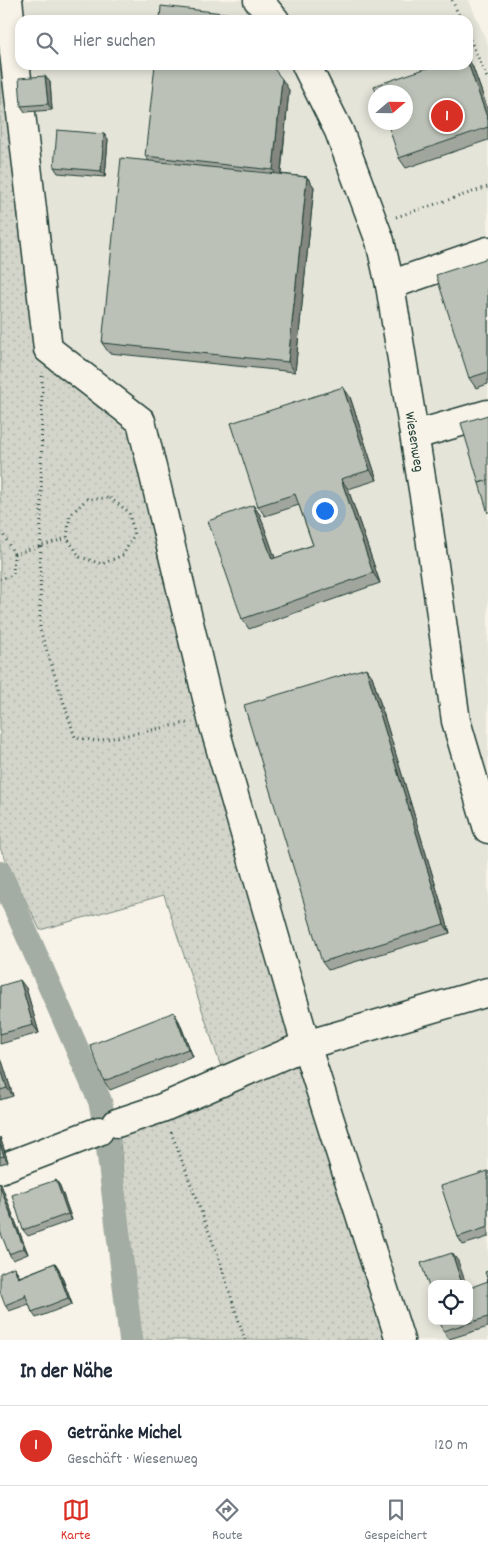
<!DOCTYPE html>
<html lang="de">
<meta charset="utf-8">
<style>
:root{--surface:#fff;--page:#f2f2f3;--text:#1f2937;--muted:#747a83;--line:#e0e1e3;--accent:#d93025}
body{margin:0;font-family:Dekko,sans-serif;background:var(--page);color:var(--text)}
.controls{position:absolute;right:15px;bottom:15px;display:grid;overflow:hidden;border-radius:10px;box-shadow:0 2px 8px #0003}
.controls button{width:45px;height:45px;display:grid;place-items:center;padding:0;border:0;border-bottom:1px solid var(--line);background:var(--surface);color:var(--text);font:25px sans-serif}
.compass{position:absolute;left:368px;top:85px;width:45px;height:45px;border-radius:50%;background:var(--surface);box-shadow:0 2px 8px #0003;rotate:70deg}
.you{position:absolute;left:324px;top:510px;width:18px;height:18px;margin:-12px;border:4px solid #fff;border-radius:50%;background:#1a73e8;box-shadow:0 0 0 8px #1a73e833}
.badge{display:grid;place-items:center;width:32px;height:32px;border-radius:50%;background:var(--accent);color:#fff;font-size:16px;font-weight:700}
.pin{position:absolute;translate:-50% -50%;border:2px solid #fff;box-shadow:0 1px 5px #0006}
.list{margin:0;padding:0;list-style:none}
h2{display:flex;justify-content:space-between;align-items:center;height:65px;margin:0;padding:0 20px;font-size:21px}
h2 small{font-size:16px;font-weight:400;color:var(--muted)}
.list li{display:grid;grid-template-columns:32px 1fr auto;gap:15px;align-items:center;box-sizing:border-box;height:80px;padding:0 20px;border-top:1px solid var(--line)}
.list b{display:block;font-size:19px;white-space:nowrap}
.list p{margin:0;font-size:16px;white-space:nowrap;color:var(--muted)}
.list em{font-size:16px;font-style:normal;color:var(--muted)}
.icon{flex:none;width:28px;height:28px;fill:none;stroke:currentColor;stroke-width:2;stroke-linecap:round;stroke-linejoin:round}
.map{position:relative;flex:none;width:488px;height:1340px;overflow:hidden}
.search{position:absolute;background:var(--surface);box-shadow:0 2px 8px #0003;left:15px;right:15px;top:15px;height:55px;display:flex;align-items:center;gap:12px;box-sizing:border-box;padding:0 18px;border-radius:15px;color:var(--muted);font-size:19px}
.sheet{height:145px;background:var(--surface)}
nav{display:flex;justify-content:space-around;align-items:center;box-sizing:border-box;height:70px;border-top:1px solid var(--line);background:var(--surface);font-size:14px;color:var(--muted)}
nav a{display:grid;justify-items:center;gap:2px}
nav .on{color:var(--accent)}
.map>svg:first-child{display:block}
.built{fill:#e5e4d9;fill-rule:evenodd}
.garden{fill:url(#garden-dots);stroke:#79897f}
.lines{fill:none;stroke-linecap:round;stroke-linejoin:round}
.canal{stroke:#a4ada3;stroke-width:24}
.minor-casing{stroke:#1f3d34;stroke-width:31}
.path{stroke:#1f3d34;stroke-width:3;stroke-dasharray:1 4;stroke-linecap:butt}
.minor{stroke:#f7f3e8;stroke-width:28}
.wall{fill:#a1a69d;stroke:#1f3d34}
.shaded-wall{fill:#83877f;stroke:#1f3d34}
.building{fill:#bbc1b6;stroke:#1f3d34}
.labels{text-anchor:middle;stroke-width:5;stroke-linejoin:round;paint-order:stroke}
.street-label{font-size:15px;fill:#1f3d34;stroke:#f7f3e8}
</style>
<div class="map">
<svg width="488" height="1340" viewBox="0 0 488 1340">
<defs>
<pattern id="garden-dots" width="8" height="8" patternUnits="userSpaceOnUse" patternTransform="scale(1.25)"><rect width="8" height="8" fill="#d3d5ca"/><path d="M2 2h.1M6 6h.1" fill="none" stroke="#b5b8ae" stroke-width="1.8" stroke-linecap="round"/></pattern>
</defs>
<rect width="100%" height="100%" fill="#f7f3e8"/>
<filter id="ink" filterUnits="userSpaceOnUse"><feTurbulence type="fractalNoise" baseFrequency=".02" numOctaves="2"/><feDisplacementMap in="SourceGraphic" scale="10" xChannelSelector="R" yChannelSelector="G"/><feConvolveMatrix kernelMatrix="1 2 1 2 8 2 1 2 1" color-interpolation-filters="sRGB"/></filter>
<g filter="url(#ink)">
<path class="built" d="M0 0H469L488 45V1340H385L301 1056 39 342ZM20 20H468V65H20ZM376 92H406V122H376ZM432 1284H469V1321H432Z"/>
<path class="garden" d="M0 21 39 342 132 429 297 1034 222 1070 164 895 40 930 0 848Z
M301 1056 385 1340H139L119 1132Z"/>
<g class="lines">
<path class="canal" d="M0 873 100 1101 106 1131 131 1340"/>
<defs>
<g id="minor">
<path d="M8 0 48 349 141 421 212 719 306 1045 400 1340"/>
<path d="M258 0 275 20"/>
<path id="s1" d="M306 65 339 131 380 241 390 285 426 508 456 721 488 829"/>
<path d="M390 285 488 251"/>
<path d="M415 435 488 414"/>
<path d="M117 1123 162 1108 306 1045 488 992"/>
<path d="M0 1169 99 1131"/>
</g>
</defs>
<use href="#minor" class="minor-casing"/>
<path class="path" d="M452 0 461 20
M468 35 488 80
M396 217 488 187
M42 376 40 630 75 737 97 741 187 723
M110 498 129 512 134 535 123 555 102 564 80 557 67 538 70 515 87 499Z
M0 535 3 534 14 554 13 575 0 579
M14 554 67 538
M171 1132 218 1256 245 1340"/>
<use href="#minor" class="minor"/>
</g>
<path class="wall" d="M472 65 488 110V140L406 168 399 158Z
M50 82 52 110 25 112 21 106Z
M289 90 281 174 307 177 314 187 295 372 109 353 102 343 149 161 145 156Z
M104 134 108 139 105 177 58 173 54 167Z
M488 258V384L476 388 469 378Z
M343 387 350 397 377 480 348 489 380 583 249 629 242 619 253 505 260 515 275 558 313 545 299 505 265 516 258 506Z
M372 676 450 933 328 970 322 962Z
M0 986 26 988 39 1033 0 1044Z
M179 1021 193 1057 110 1090 104 1081Z
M0 1059 2 1061 13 1096 0 1100Z
M0 1137 8 1162 0 1164Z
M488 1171V1237L463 1245 458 1237Z
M56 1180 60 1186 72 1220 28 1236 23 1230Z
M0 1182 28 1254 13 1260 9 1254Z
M55 1263 59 1269 72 1304 36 1318 32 1312 29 1304 9 1311 5 1305 14 1267 18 1273 19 1277Z
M488 1271V1327L449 1339 443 1331 488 1281Z"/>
<path class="shaded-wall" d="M468 59 472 65 488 110V120L468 63Z
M45 76 50 82 52 110 48 104Z
M282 79 289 90 280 180 273 170Z
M104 134 108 139 105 177 101 171Z
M307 177 314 187 295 372 288 362Z
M343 387 350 397 377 480 370 470Z
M341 479 348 489 380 583 373 573Z
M253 505 260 515 279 569 272 559Z
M366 668 372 676 450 933 444 924Z
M20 980 26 988 39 1033 33 1025Z
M174 1012 179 1021 193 1057 188 1049Z
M0 1059 2 1061 13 1096 7 1088 0 1066Z
M0 1137 8 1162 4 1156 0 1144Z
M56 1180 60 1186 72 1220 68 1214Z
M0 1182 28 1254 24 1248 0 1187Z
M452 1253 458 1261 466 1284H462Z
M55 1263 59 1269 72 1304 68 1298Z
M14 1267 18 1273 22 1284 18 1278Z"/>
<path class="building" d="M161 6 232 14 236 20H160Z
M468 63 488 120V127L399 158 387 122H406V92H376L374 86 436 65H468Z
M155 65H271L282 79 273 170 145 156Z
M45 76 48 104 21 106 19 78Z
M57 130 104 134 101 171 54 167Z
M121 158 307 177 288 362 102 343Z
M488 258V372L469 378 436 275Z
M343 387 370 470 341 479 373 573 242 619 208 521 253 505 272 559 313 545 295 494 258 506 231 423Z
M488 415V480L479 483 461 423Z
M488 480V513L479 483Z
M366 668 444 924 322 962 244 705Z
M20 980 33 1025 0 1034V986Z
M174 1012 188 1049 104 1081 90 1045Z
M0 1066 7 1088 0 1090Z
M0 1144 4 1156 0 1157Z
M488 1171V1227L458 1237 441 1186Z
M56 1180 68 1214 23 1230 12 1195Z
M0 1187 24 1248 9 1254 0 1231Z
M452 1253 462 1284H432V1296L421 1263Z
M55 1263 68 1298 32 1312 25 1294V1297L5 1305 0 1292V1273L14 1267 18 1278Z
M488 1271V1317L443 1331 440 1321H469V1288L488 1281 485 1272Z"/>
</g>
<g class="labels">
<g class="street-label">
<text dy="5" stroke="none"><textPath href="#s1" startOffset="395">Wiesenweg</textPath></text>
</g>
</g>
</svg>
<div class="controls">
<button><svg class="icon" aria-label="locate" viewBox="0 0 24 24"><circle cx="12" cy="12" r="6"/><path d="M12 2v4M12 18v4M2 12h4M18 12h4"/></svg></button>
</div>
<svg class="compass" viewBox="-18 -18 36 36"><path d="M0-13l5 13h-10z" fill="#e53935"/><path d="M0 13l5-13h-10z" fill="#747a83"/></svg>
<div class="you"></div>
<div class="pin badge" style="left:447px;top:116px">1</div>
<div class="search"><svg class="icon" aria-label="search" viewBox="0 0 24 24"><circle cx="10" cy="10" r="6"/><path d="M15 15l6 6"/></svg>Hier suchen</div>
</div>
<section class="sheet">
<h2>In der Nähe<small></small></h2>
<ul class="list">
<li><span class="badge">1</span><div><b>Getränke Michel</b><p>Geschäft · Wiesenweg</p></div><em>120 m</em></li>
</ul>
</section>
<nav>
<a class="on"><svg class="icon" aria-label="map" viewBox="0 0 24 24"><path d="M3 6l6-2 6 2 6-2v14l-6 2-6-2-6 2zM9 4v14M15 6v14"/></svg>Karte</a>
<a><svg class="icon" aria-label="directions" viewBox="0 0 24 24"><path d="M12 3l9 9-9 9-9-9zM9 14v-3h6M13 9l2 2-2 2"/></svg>Route</a>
<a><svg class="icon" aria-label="saved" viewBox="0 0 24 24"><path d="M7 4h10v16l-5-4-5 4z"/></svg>Gespeichert</a>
</nav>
